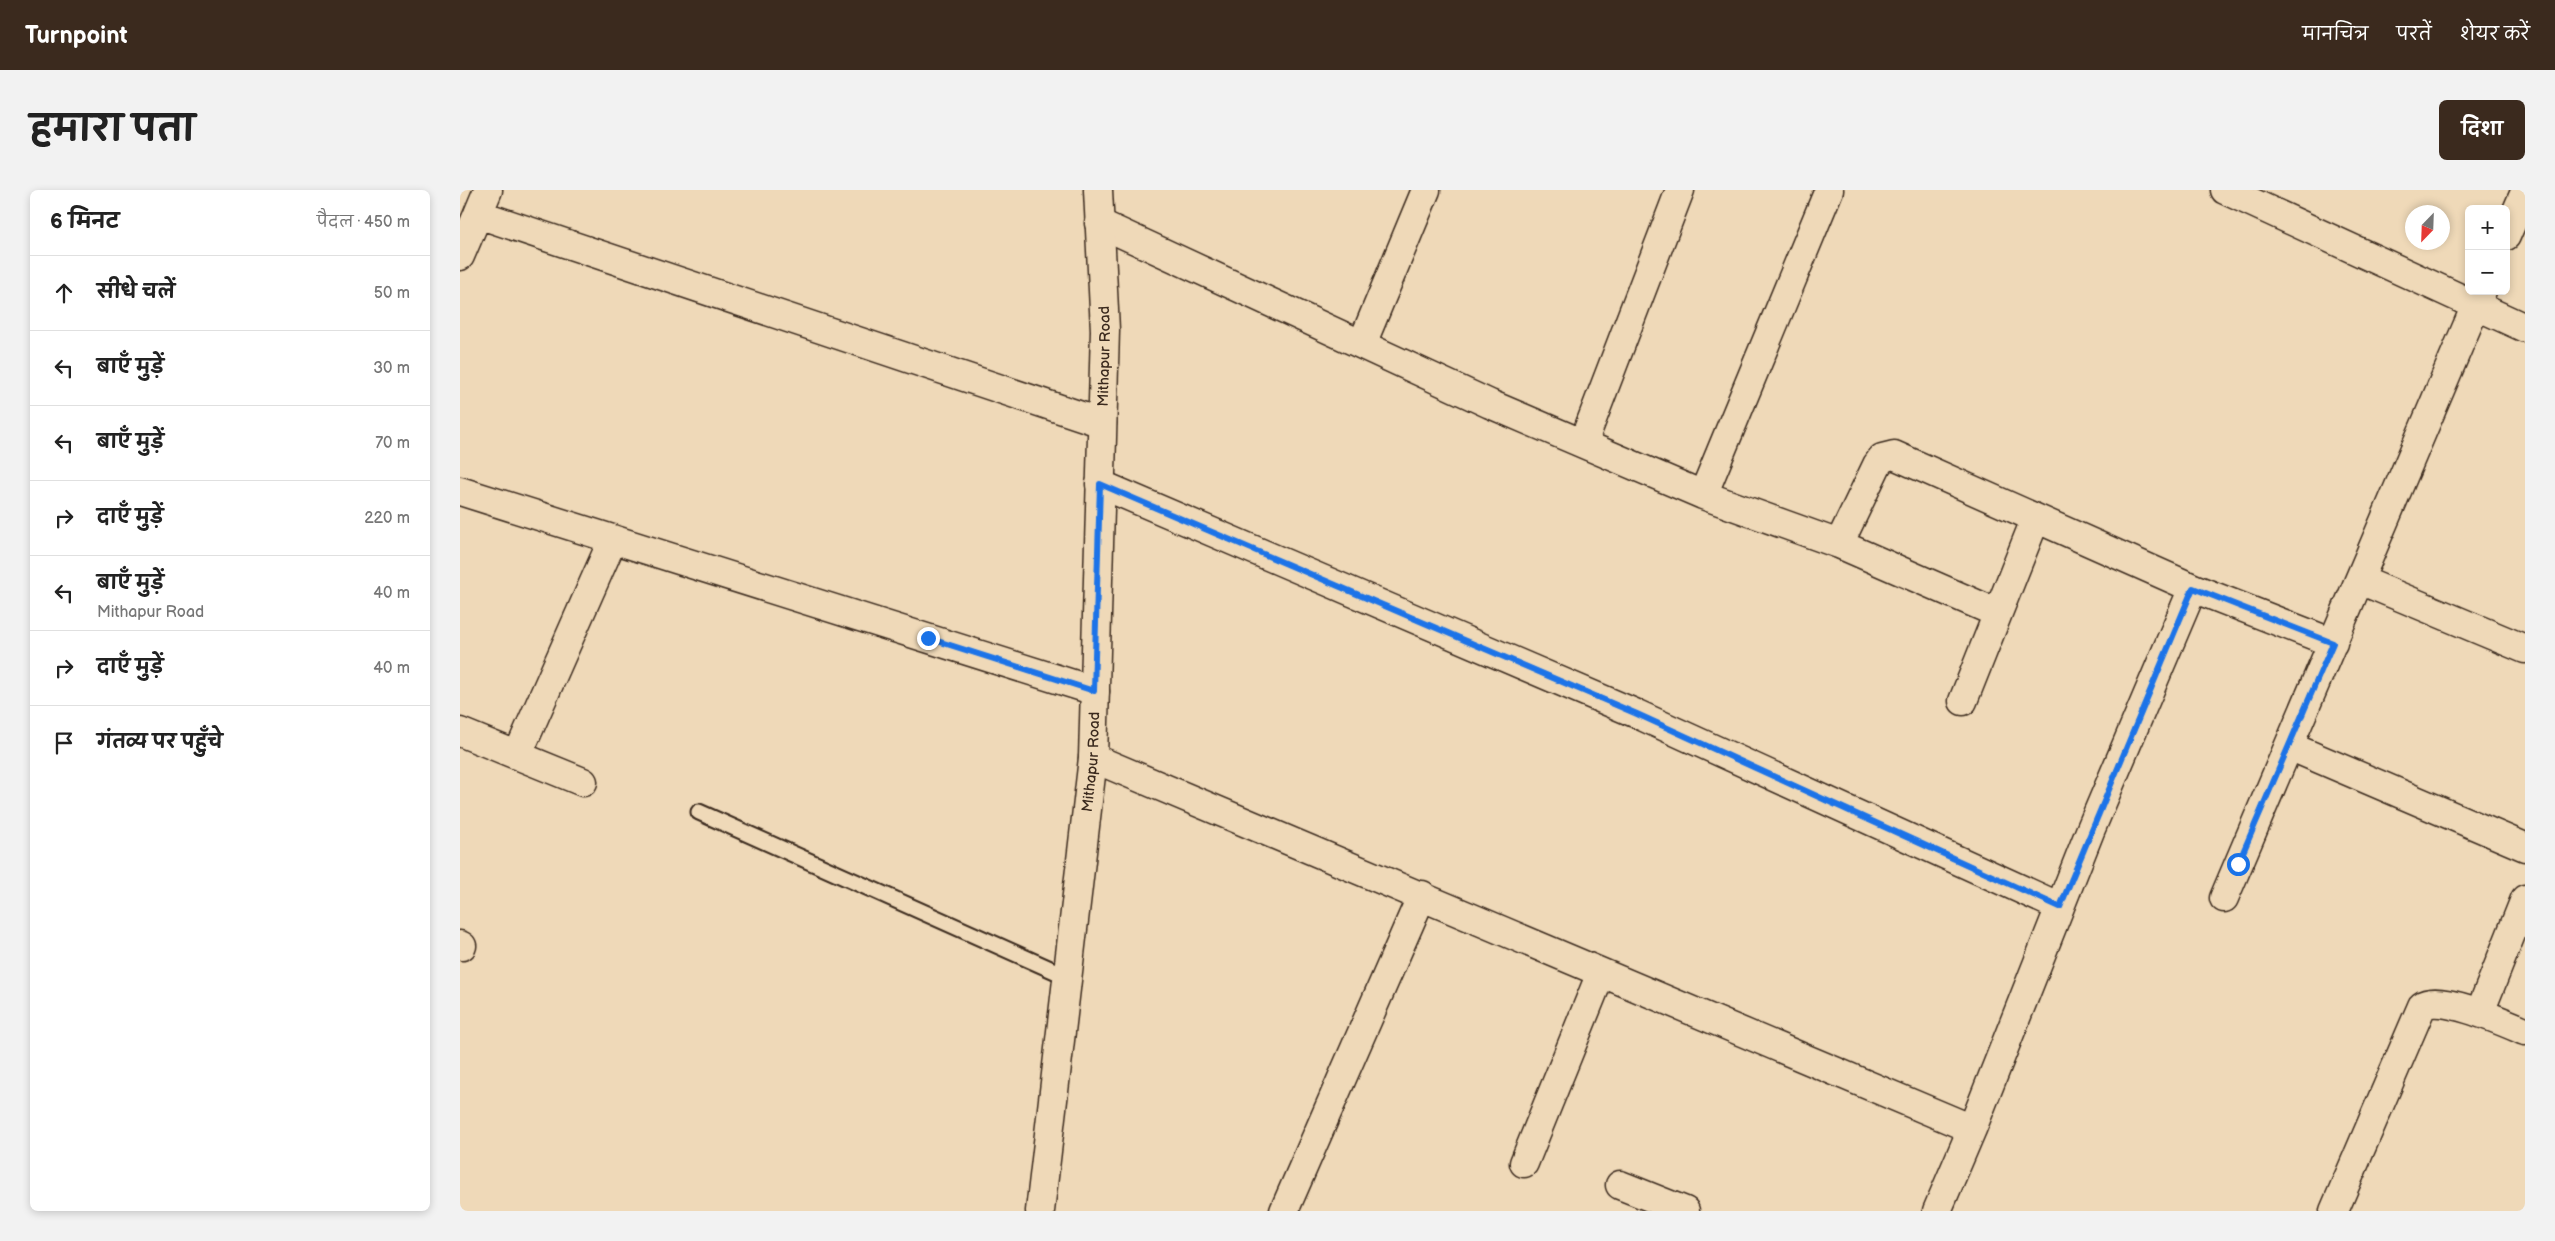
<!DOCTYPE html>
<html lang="hi">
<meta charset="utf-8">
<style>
:root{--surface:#fff;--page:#f2f2f2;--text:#222;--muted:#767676;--line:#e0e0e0;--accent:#3b2a1e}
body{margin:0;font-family:"Balsamiq Sans","Playpen Sans Deva",sans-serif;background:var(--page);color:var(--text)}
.controls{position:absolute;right:15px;top:15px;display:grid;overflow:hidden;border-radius:8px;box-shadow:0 2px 8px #0003}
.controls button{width:45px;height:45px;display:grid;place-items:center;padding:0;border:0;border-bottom:1px solid var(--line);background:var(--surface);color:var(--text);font:25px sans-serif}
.compass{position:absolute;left:1945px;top:15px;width:45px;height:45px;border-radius:50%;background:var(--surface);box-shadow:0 2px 8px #0003;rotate:203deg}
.stop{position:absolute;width:15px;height:15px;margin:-11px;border:4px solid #1a73e8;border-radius:50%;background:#fff}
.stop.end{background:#1a73e8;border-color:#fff;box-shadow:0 1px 5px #0008}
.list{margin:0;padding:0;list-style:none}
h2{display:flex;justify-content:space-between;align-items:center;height:65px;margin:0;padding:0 20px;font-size:21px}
h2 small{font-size:16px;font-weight:400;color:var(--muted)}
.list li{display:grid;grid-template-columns:32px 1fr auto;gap:15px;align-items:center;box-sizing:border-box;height:75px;padding:0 20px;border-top:1px solid var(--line)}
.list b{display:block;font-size:19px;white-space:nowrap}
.list p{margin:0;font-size:16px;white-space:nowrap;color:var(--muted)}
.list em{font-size:16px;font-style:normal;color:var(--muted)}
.icon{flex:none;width:28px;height:28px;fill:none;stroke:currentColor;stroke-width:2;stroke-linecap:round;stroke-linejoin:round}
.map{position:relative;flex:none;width:2065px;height:1021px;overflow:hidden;border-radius:8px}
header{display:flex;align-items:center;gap:30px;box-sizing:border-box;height:70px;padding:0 25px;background:var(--accent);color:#fff}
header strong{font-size:24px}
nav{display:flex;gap:28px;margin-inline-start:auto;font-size:18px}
.intro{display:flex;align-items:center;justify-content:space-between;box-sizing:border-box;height:120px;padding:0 30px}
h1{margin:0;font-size:35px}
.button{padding:12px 22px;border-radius:8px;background:var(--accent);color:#fff;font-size:18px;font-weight:700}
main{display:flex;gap:30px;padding:0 30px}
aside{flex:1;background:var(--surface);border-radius:8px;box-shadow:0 2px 8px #0003}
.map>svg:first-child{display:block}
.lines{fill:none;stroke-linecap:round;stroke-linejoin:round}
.lane-casing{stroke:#3b2a1e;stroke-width:19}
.street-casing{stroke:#3b2a1e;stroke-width:31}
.secondary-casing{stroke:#3b2a1e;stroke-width:31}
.lane{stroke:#efd9b8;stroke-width:15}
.street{stroke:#efd9b8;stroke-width:28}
.secondary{stroke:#efd9b8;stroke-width:28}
.route{stroke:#1a73e8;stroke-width:6}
.labels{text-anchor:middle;stroke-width:4;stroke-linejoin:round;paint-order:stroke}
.street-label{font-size:15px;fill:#3b2a1e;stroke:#efd9b8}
</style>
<header>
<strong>Turnpoint</strong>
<nav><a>मानचित्र</a><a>परतें</a><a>शेयर करें</a></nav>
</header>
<div class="intro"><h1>हमारा पता</h1><a class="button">दिशा</a></div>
<main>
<aside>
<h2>6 मिनट<small>पैदल · 450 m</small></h2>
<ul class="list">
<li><svg class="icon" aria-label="ahead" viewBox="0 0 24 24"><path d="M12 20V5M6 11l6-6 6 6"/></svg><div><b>सीधे चलें</b></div><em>50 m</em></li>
<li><svg class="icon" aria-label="left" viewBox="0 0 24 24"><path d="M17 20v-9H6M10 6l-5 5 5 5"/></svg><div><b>बाएँ मुड़ें</b></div><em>30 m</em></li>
<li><svg class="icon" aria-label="left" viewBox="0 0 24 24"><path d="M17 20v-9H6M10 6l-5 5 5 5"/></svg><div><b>बाएँ मुड़ें</b></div><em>70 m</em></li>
<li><svg class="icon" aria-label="right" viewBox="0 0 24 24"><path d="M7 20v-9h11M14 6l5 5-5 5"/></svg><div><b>दाएँ मुड़ें</b></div><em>220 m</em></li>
<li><svg class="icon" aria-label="left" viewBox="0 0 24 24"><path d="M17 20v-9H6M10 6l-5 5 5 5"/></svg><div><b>बाएँ मुड़ें</b><p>Mithapur Road</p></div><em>40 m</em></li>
<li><svg class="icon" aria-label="right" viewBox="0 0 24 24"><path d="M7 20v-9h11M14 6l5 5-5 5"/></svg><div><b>दाएँ मुड़ें</b></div><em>40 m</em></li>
<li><svg class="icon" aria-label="arrive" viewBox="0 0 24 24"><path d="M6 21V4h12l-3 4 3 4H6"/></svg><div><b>गंतव्य पर पहुँचे</b></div></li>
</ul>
</aside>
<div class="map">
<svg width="2065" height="1021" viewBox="0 0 2065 1021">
<rect width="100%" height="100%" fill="#efd9b8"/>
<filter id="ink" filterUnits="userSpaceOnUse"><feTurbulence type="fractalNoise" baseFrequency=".02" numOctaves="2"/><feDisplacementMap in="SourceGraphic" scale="10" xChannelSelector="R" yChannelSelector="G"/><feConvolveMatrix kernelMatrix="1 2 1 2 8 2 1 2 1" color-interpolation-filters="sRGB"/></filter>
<g filter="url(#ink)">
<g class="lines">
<defs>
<path id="lane" d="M239 622 606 786"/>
<path id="street" d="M1765 0 2065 138
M18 24 28 0
M639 33 1030 214 1243 305 1379 354 1537 423
M2046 46 2065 2
M0 66 18 24 642 233
M902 154 966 0
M1123 253 1220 0
M640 294 1177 524 1600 717
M0 301 635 501
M1243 305 1369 0
M1379 354 1417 275 1422 268 1434 265 1733 398 1873 453
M1900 390 2065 459
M1503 511 1575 330
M0 542 123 592
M1829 556 2065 657
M58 564 153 349
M633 568C927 690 1219 816 1512 939
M1764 708 2022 101
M0 755 2 756
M2020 822 2065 709
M1064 973 1141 783
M1160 995 1225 1021
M824 1021 962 705
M1477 1021 1512 939 1630 641 1733 398
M1874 1021 1962 816C1979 803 2046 833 2065 841"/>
<g id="secondary">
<path id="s1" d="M580 1021 633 568 645 140 638 0"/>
</g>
</defs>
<use href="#lane" class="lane-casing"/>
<use href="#street" class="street-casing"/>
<use href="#secondary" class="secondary-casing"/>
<use href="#lane" class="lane"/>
<use href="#street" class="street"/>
<use href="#secondary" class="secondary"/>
</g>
</g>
<g class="lines" filter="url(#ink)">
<path class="route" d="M468 448 634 501 640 294 1177 524 1600 717 1733 398 1873 453 1778 674"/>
</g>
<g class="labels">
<g class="street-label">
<text dy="5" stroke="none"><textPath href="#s1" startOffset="858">Mithapur Road</textPath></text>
<text dy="5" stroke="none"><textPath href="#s1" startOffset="452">Mithapur Road</textPath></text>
</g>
</g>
</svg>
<div class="controls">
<button>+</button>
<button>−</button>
</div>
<svg class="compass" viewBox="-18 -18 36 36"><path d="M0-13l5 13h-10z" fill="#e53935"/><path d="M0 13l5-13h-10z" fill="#767676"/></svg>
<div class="stop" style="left:1778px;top:674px"></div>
<div class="stop end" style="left:468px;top:448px"></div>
</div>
</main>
